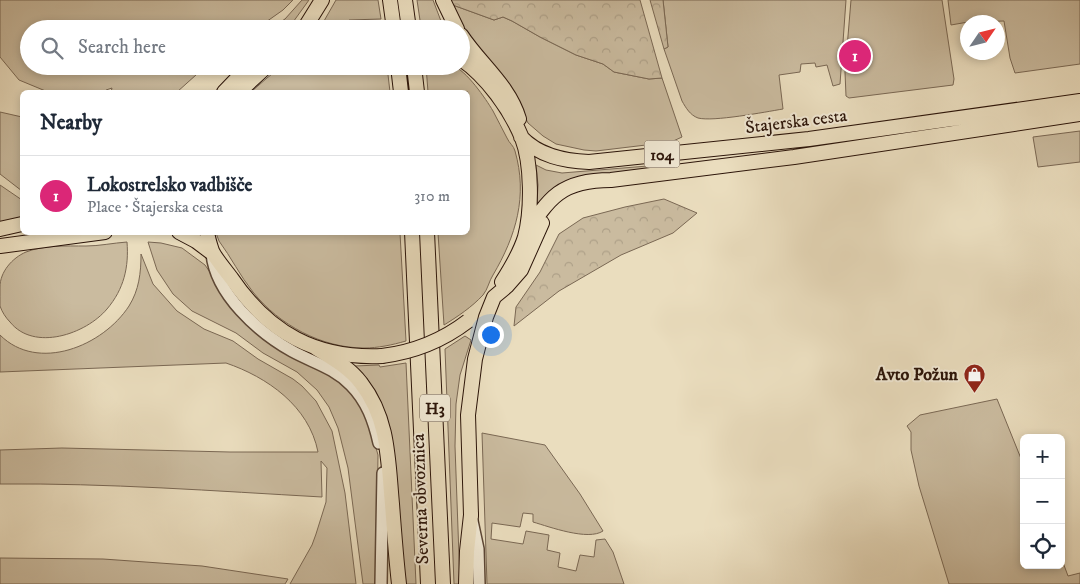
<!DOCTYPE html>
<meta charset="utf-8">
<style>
:root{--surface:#fff;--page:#f6f6f7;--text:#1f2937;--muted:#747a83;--line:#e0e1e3;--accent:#db2777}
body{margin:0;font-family:"IM FELL DW Pica",serif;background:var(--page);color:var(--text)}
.controls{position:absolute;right:15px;bottom:15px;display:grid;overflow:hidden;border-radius:8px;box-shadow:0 2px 8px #0003}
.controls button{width:45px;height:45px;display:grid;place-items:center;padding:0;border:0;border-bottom:1px solid var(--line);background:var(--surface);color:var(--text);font:25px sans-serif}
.compass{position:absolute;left:960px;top:15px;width:45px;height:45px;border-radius:50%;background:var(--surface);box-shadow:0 2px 8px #0003;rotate:55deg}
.you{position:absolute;left:490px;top:334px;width:18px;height:18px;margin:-12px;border:4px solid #fff;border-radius:50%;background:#1a73e8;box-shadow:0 0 0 8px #1a73e833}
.badge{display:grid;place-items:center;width:32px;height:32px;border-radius:50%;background:var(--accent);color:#fff;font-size:16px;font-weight:700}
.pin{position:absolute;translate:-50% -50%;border:2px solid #fff;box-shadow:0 1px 5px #0006}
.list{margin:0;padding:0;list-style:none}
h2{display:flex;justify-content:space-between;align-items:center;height:65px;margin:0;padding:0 20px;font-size:21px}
h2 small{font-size:16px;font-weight:400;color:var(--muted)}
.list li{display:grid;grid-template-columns:32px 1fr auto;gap:15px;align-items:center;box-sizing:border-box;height:80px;padding:0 20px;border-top:1px solid var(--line)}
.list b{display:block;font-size:19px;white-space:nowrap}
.list p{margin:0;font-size:16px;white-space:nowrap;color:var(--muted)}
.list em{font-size:16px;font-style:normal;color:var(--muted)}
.icon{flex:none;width:28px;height:28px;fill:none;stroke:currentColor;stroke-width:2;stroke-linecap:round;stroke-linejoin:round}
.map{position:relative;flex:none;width:1080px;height:584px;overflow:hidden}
.search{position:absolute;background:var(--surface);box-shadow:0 2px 8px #0003;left:20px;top:20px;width:450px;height:55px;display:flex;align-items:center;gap:12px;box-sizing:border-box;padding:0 18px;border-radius:28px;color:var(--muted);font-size:19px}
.panel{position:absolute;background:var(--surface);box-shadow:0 2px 8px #0003;left:20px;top:90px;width:450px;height:145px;border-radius:8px}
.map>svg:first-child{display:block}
.green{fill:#cabb9f;stroke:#7a6854}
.forest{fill:url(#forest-crowns);stroke:#7a6854}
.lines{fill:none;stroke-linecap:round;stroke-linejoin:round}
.tertiary-casing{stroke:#5b4636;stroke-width:14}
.primary-casing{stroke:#2b1409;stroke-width:16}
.trunk-casing{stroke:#2b1409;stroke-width:16}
.tertiary{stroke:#f1e9d5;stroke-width:11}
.primary{stroke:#eaddbe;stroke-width:14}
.trunk{stroke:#eaddbe;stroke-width:14}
.primary-bridge-casing{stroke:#2b1409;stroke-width:16;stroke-linecap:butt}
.primary-bridge{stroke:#eaddbe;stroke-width:14}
.labels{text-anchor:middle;stroke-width:4;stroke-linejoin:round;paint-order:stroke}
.shield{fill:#f1e9d5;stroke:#665446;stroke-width:1}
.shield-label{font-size:16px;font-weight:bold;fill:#2b1409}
.street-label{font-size:18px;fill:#2b1409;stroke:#f1e9d5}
.poi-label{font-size:18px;font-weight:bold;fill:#2b1409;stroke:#f1e9d5;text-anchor:end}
</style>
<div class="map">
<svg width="1080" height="584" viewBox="0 0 1080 584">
<defs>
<pattern id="forest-crowns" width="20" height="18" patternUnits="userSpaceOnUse" patternTransform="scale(1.25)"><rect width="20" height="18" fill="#cabb9f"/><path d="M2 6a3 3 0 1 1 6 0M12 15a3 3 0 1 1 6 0" fill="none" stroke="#aea088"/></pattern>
</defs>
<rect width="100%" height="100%" fill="#eaddbe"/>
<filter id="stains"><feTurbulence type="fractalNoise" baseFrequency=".004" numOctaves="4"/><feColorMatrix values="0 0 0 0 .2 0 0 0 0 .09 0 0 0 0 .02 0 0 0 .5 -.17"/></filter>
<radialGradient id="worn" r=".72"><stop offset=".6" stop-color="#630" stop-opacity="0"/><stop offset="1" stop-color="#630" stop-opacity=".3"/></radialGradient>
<path class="green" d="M0 0H293L283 10 256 29H29V66H206L177 92H111L112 88 106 90 105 92H48L19 80 0 57Z
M302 0H309L288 29H270L285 19Z
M336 0H378L381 19 349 20V21L325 24 324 21Z
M417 0H433L444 29 421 27Z
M663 0H846L840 84 833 86 827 65 816 67 815 63 801 64 800 72 779 75 783 109C765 112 713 122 698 118 690 115 686 108 682 101L664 49 668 47Z
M851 0H942L954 79 953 85 849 98 846 96 845 72Z
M948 0H1080V64L1015 73 1010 58 1004 21 968 22 951 25Z
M450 4 494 20 503 17 512 21 540 37 576 55 603 64 614 72 649 79 662 78 682 137 671 142 596 151 584 150 556 144 543 136 528 123 518 103 473 46Z
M282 66H387L390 92H251L267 78Z
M426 66C434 66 445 64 453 66 466 70 486 99 493 111 498 120 502 129 507 138 509 143 514 146 515 151 528 196 516 236 493 275 489 281 488 289 483 295 472 307 457 317 444 325L438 233 468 232V92H428Z
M0 112 22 117V191L0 174Z
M1080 131V162L1038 167 1033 137Z
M672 164 673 167 551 192 537 204 538 185 536 165 546 170 562 173Z
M0 185 22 200V219L0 223Z
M216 233H400L406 341C392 345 378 348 364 348 322 348 279 325 253 292 240 276 231 257 219 241Z
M127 242C129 267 124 289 107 309 86 334 34 352 10 322 6 318 2 312 0 306 0 300 0 293 0 287 0 272 12 258 26 252 44 245 66 246 86 246 99 246 113 243 127 242Z
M148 242 161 243 182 248 205 265 232 304 344 384 359 403 370 427 378 455 376 584H363L348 468 338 428 329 407 317 390 297 372 263 353 236 333 192 311 173 294 157 270Z
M141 254 153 284 177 311 204 329 233 341 258 359 293 379 302 386 316 401 332 431 345 493 356 584H290L312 545 316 534 326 502 327 468 321 461 322 497C215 491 107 483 0 484V450L62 448 230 452H318C309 406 267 377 226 363L0 372V335C38 373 103 346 129 306 139 290 141 273 141 254Z
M465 336 471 340 460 375 456 404 455 446 460 584H454L445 349Z
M406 363 416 584H403L392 453 354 366 379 365 380 367Z
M997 399 1024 466V565H1061V557L1068 576 1080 573V584H949L919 486 911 450V432L907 426 920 415Z
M482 433 545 445 580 494 603 531C588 541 550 527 533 522V514L523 513 520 527 492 523 491 539 523 544 526 531 549 535 547 550 560 553 558 567 576 571 580 555 594 557 596 540 605 539 613 552 624 584H487Z
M0 558 103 559 202 566 288 579 285 584H0Z"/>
<path class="forest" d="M449 0H640L662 78 649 79 614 72 603 64 576 55 540 37 512 21 503 17 494 20 450 4Z
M650 0H663L668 47 664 49Z
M664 199 697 213 673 233 621 255 559 291 514 326 516 307 540 272 559 234 583 218 625 207Z"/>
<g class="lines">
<defs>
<path id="tertiary" d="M212 254C216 294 258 332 292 351 314 363 333 367 351 385 367 401 374 421 379 443
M472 521 478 549 479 584
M381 584 383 473"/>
<path id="primary" d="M443 0 457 29
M304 29 322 0
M461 35C480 64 509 85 519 119
M461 59C487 77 510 109 522 138 532 164 532 210 525 237 520 253 511 268 502 282
M224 92 249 66
M239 92 267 66
M521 137C539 156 564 161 589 162L809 139 1080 101
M0 229 22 224
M179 232 196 241 212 253
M207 232C208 239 210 245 212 251 215 258 227 272 232 279 269 333 316 359 382 356
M525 237C548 197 562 180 611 180L794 157 1080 114
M0 246 105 232
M471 515 468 415 475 359 486 317 494 297 507 286 521 270 542 223"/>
<path id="trunk" d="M390 0 394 29
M405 0 409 29
M398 66 401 92
M414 66 417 92
M412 232 428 584
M427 232 443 584
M316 348C332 358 350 368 361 383 389 419 388 461 392 504 394 531 396 557 399 584
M466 584 467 551 471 515"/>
</defs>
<use href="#tertiary" class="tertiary-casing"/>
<use href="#primary" class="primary-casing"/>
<use href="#trunk" class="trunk-casing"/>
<use href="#tertiary" class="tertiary"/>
<use href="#primary" class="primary"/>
<use href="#trunk" class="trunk"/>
<defs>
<path id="primary-bridge" d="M382 356C414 352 442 341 468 321"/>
</defs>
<use href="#primary-bridge" class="primary-bridge-casing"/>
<use href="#primary-bridge" class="primary-bridge"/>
</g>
<defs>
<symbol id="shop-pin" viewBox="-11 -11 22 30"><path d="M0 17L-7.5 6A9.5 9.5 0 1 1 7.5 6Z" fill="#8f2418" stroke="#f1e9d5"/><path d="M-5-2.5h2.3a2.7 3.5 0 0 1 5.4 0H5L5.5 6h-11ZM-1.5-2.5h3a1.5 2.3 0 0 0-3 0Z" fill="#fff"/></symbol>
</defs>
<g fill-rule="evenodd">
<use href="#shop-pin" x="962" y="362" width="25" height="34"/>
</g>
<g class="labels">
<g class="shield">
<rect x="644.5" y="140.5" width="35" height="27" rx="4"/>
<rect x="420" y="394.5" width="30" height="27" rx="4"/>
</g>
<g class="shield-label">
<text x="662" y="160">104</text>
<text x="435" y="414">H3</text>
</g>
<g class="street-label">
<text transform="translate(796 121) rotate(-7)" y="6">Štajerska cesta</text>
<text transform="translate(420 499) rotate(-92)" y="6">Severna obvoznica</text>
</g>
<g class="poi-label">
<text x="958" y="380">Avto Požun</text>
</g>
</g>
<rect width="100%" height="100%" filter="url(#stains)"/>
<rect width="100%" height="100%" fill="url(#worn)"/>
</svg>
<div class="controls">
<button>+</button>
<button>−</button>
<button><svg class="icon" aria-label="locate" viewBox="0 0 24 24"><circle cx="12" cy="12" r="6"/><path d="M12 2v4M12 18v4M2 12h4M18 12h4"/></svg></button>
</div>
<svg class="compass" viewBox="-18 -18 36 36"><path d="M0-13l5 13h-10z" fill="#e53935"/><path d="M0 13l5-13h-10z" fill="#747a83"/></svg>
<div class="you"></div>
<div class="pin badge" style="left:855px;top:56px">1</div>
<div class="search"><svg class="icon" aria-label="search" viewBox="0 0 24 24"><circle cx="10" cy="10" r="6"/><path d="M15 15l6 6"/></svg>Search here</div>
<section class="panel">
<h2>Nearby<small></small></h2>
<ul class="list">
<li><span class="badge">1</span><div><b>Lokostrelsko vadbišče</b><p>Place · Štajerska cesta</p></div><em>310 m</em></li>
</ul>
</section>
</div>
